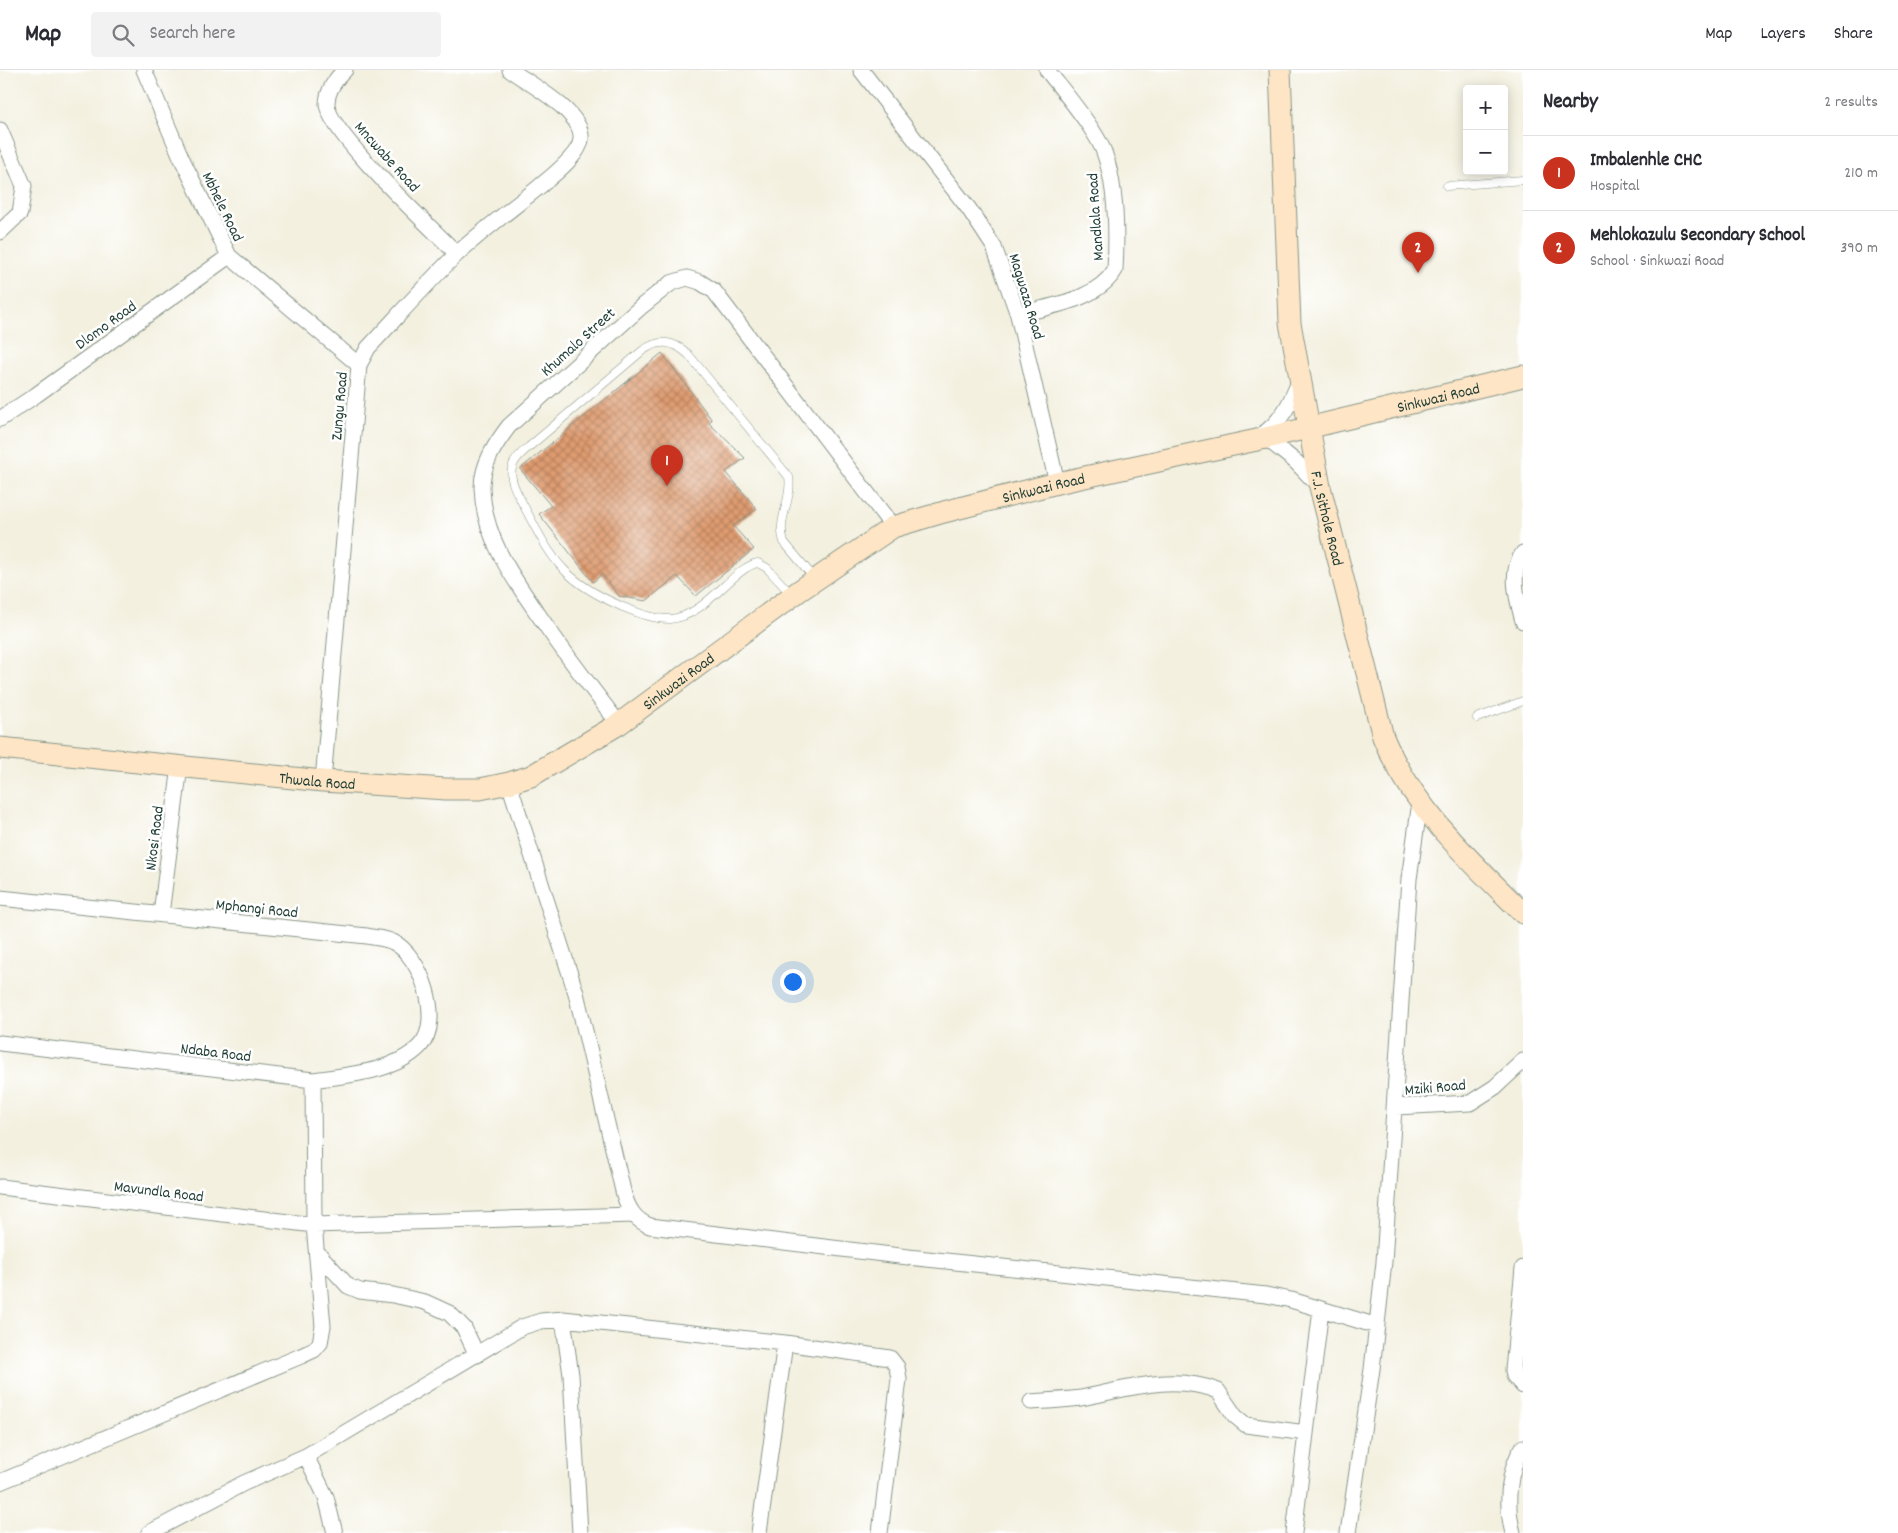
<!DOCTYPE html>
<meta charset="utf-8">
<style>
:root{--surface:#fff;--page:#f2f2f3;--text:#2b2b33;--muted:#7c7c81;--line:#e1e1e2;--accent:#c8321e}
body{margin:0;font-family:Dekko,sans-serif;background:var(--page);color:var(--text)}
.controls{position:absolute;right:15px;top:15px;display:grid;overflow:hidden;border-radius:5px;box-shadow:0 2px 12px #0003}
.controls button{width:45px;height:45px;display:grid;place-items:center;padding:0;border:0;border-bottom:1px solid var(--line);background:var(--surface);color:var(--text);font:25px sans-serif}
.you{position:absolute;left:792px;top:911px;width:18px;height:18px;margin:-12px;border:4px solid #fff;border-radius:50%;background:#1a73e8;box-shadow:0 0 0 8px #1a73e833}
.badge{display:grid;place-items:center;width:32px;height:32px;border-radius:50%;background:var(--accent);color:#fff;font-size:16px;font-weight:700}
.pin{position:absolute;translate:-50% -41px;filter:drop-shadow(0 1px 2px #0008)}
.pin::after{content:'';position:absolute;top:26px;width:18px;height:15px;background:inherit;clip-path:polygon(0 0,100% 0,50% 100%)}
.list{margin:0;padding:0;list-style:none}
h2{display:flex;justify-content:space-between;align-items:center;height:65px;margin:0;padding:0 20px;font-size:21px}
h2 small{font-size:16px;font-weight:400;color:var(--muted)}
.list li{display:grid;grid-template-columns:32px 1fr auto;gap:15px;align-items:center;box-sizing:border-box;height:75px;padding:0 20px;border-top:1px solid var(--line)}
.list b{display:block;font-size:19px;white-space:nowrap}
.list p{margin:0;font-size:16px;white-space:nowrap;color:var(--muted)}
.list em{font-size:16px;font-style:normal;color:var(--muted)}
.icon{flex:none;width:28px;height:28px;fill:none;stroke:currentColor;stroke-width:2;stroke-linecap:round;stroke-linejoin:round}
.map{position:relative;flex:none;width:1523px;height:1463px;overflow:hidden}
header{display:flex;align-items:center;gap:30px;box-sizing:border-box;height:70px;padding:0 25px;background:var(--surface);border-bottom:1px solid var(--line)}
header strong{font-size:24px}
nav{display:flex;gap:28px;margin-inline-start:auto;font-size:18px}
.search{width:350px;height:45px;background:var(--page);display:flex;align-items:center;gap:12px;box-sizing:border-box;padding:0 18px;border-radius:5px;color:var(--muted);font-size:19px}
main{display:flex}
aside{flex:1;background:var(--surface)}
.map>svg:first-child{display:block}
.building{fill:url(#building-cross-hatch)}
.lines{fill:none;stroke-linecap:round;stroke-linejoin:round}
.lane-casing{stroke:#89968a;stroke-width:9}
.street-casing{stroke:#89968a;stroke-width:17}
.secondary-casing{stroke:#89968a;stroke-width:23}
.lane{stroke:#fff;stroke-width:8}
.street{stroke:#fff;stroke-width:15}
.secondary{stroke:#fde5c5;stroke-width:21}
.labels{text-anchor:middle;stroke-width:5;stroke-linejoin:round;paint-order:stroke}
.street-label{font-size:16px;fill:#1f3d34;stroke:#fff}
</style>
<header>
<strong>Map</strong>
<div class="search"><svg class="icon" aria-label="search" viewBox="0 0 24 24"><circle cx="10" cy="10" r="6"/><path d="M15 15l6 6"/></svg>Search here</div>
<nav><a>Map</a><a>Layers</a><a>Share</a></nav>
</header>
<main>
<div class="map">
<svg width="1523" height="1463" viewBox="0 0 1523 1463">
<defs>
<pattern id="building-cross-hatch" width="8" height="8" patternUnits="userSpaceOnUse" patternTransform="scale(1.25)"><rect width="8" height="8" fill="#df9b70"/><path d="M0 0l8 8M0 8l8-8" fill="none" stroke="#b4805d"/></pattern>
</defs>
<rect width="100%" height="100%" fill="#fff"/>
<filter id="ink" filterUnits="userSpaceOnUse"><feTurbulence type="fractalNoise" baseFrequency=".02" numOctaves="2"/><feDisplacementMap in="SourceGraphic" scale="10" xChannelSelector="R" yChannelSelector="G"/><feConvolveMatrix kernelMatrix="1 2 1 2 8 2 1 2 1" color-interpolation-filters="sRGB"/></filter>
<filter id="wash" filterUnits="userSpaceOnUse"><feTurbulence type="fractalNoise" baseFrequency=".0096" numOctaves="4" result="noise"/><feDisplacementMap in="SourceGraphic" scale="20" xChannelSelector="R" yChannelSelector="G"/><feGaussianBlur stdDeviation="1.12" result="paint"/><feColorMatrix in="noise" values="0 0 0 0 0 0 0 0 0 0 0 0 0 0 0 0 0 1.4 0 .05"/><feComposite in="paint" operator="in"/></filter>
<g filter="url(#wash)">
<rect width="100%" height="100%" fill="#f3f0df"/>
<g id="blocks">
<path class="building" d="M662 283 712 350 709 353 745 388 726 402 757 439 733 456 754 479 696 526 677 506 646 531 619 526 602 504 593 512 539 444 551 436 520 399Z"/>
</g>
</g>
<g filter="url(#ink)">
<use href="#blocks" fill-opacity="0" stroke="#89968a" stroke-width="1"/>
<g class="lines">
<defs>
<path id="lane" d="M1447 116 1523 110
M791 524 767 498 758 493C733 497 706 547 670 549 653 549 638 543 623 537 565 512 553 492 525 438 519 426 507 409 513 395 516 387 524 381 530 376L642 281C659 269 672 270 688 284L789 407C793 429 776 450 784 472L814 508
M1477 648 1523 631"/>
<path id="street" d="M144 0 181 87 229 186 359 295
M345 0C336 8 327 21 327 34 328 63 433 159 457 184
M861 0 969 139 994 177 1018 245 1057 413
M0 60 24 116 20 143 0 162
M1018 245C1051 235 1096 231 1115 200 1117 163 1117 120 1105 85 1098 62 1063 21 1047 0
M0 349 36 325 229 186
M1260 366C1282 352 1291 332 1300 309
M1266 368 1296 392 1320 417
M1523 483C1509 502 1517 529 1523 551
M619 654C592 619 565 584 540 547 513 508 483 467 482 417 482 394 496 373 509 356L642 236 671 213 687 208 700 212 714 221 893 457
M323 711 359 295 368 278C397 247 426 214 457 184 483 160 512 139 539 117 551 107 580 85 581 69 584 43 529 13 510 0
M509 713 576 923 624 1125C629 1140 635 1150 650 1156L908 1187 1266 1225 1291 1230 1377 1256
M0 828 367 866C375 868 385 868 393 872 421 885 444 951 420 976 395 1002 347 1005 313 1010L0 973
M161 844 180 696
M1396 1037 1470 1033 1495 1017 1523 991
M0 1117 314 1155 633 1145
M317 1182 348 1216 360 1221 393 1225 425 1232 449 1243 464 1258 477 1285
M1523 1198 1513 1300 1514 1306 1523 1316
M563 1249 571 1305 580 1463
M785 1273 890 1288 897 1297 899 1309 880 1463
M1031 1332C1047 1331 1064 1330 1081 1328 1127 1319 1172 1303 1218 1321L1235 1346 1246 1355 1306 1363
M306 1386 326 1427 335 1463
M0 1412 301 1286 314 1280 320 1273 323 1256 314 1155 313 1010
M149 1463 244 1413 306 1386 522 1257 541 1251 563 1249 785 1273 759 1463
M1294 1463 1321 1239
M1348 1463 1372 1299 1384 1192 1409 809 1420 732
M1513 1463C1506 1437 1507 1400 1523 1377"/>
<g id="secondary">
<path id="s1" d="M1280 0 1290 253 1320 417 1383 667C1412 737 1470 791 1523 843"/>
<path id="s2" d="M0 678 323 711 446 719H480L509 713 531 706 619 654 799 521 893 457 944 442 1057 413 1266 368 1523 306"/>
</g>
</defs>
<use href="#lane" class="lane-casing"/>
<use href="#street" class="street-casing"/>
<use href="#secondary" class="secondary-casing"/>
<use href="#lane" class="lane"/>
<use href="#street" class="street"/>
<use href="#secondary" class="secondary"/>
</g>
</g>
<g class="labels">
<g class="street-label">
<text transform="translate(388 86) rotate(48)" y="6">Mncwabe Road</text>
<text transform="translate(224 136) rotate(64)" y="6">Mbhele Road</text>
<text transform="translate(1094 147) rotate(-94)" y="6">Mandlala Road</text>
<text transform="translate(1028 226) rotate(73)" y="6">Magwaza Road</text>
<text transform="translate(105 254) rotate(-36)" y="6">Dlomo Road</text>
<text transform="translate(577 271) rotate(-42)" y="6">Khumalo Street</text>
<text dy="6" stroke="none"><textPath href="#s2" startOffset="1535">Sinkwazi Road</textPath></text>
<text transform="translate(338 336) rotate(-85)" y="6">Zungu Road</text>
<text dy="6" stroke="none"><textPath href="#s2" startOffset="1130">Sinkwazi Road</textPath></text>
<text dy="6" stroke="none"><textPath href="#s1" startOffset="452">F.J. Sithole Road</textPath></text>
<text dy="6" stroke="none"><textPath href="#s2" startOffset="710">Sinkwazi Road</textPath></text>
<text dy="6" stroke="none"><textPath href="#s2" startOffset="319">Thwala Road</textPath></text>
<text transform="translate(153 768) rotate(-83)" y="6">Nkosi Road</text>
<text transform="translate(257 837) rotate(6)" y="6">Mphangi Road</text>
<text transform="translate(216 981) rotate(7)" y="6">Ndaba Road</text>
<text transform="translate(1435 1016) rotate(-5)" y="6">Mziki Road</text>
<text transform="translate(159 1120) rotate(7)" y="6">Mavundla Road</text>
</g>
</g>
</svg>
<div class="controls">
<button>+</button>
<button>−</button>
</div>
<div class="you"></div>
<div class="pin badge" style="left:667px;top:416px">1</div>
<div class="pin badge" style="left:1418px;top:203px">2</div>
</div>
<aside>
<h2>Nearby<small>2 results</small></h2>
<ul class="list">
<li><span class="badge">1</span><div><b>Imbalenhle CHC</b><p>Hospital</p></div><em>210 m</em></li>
<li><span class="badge">2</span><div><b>Mehlokazulu Secondary School</b><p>School · Sinkwazi Road</p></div><em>390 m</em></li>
</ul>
</aside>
</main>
